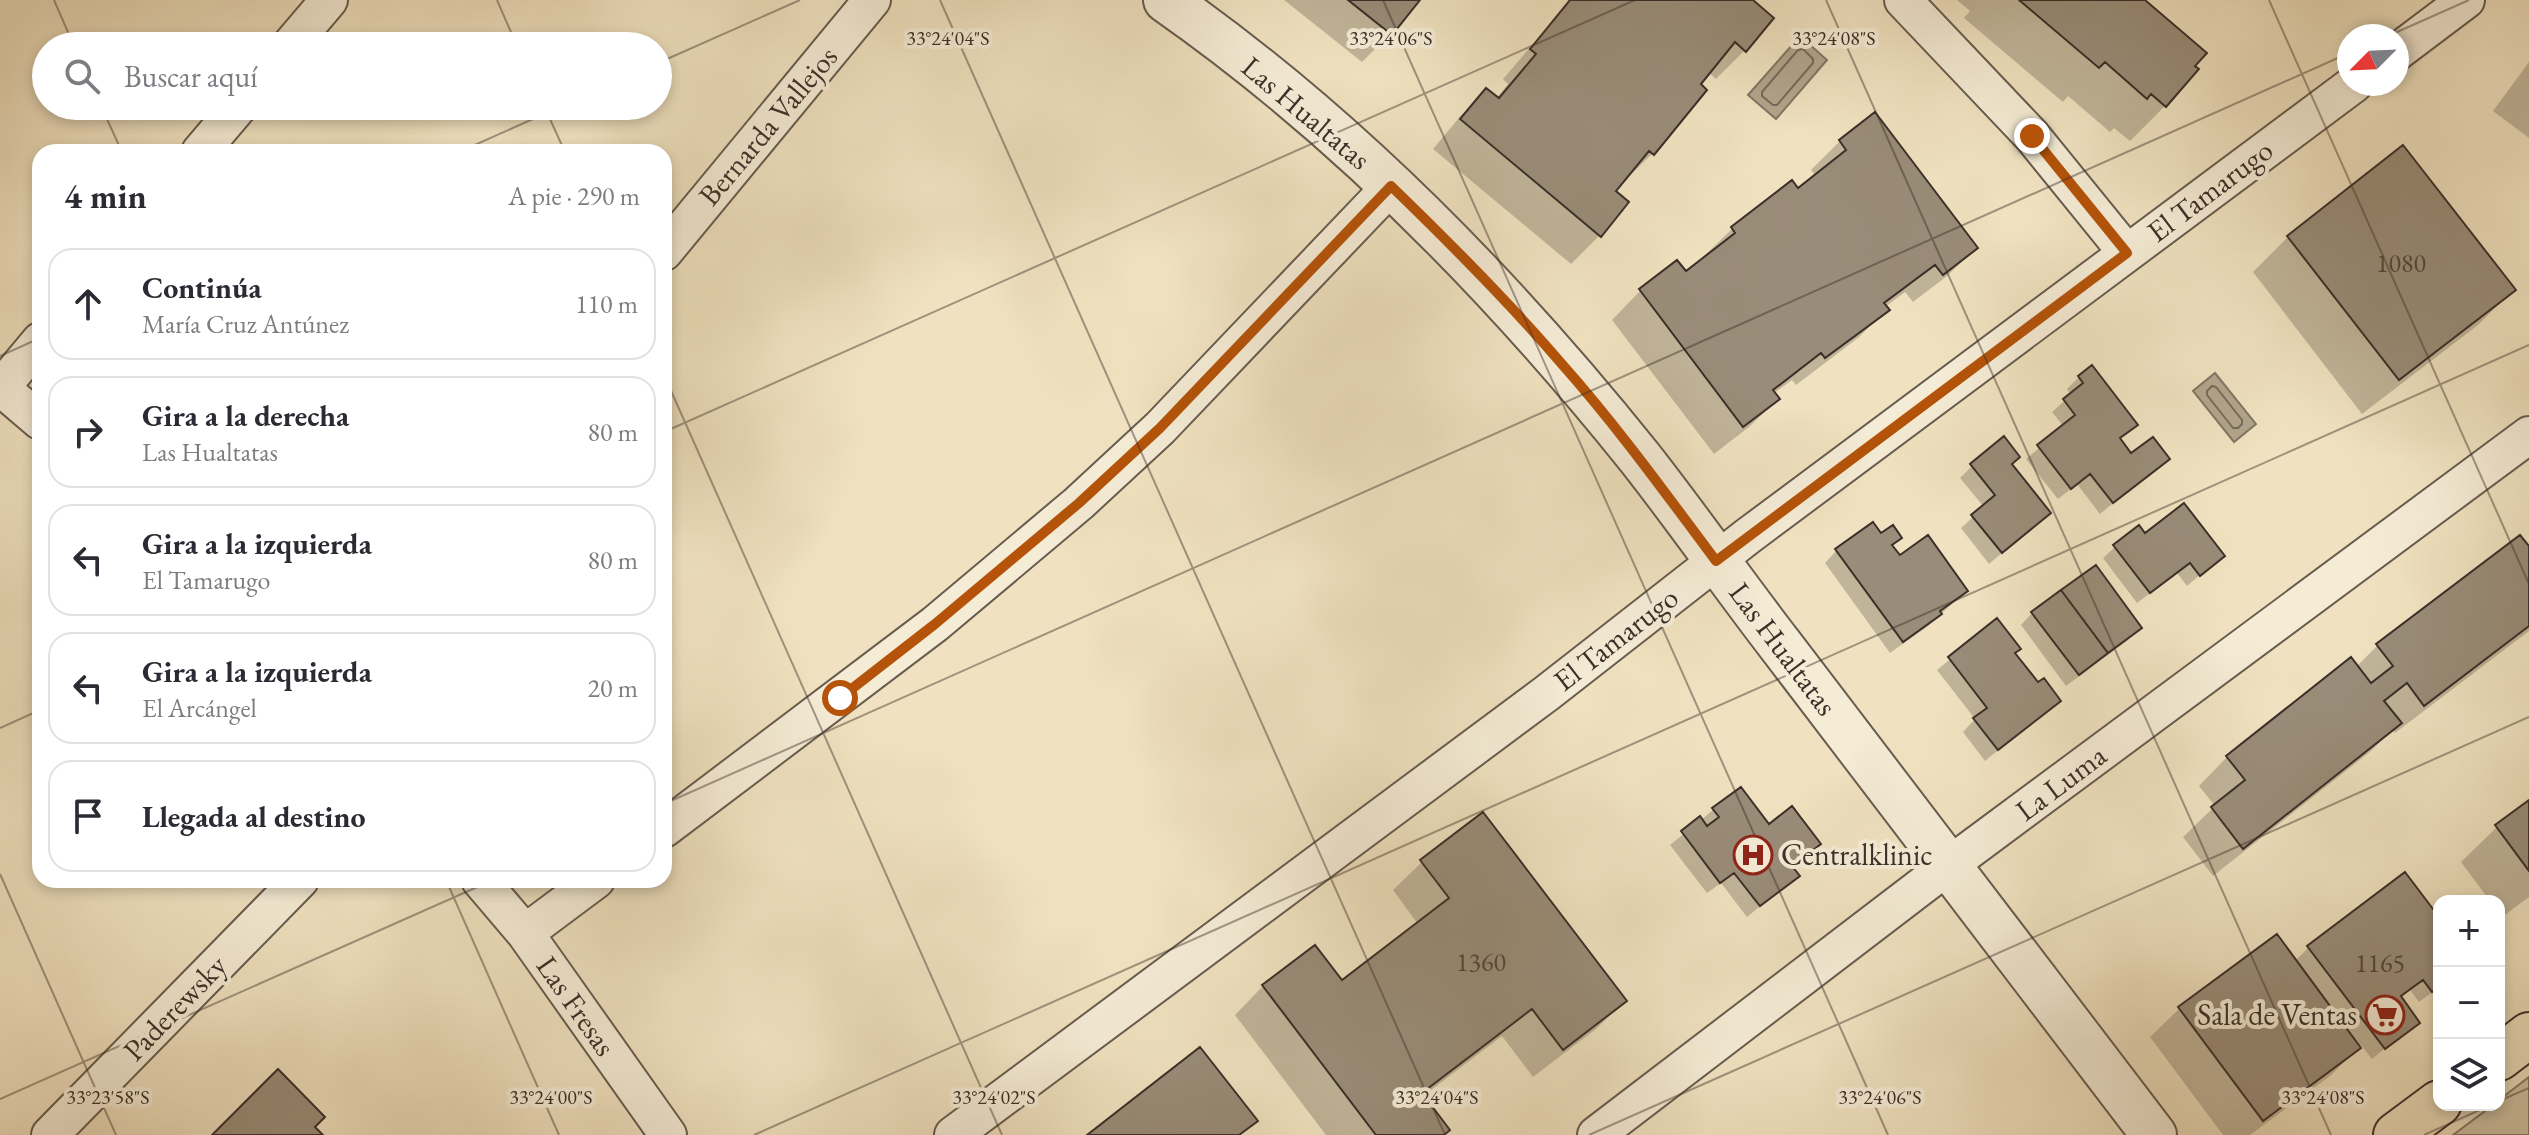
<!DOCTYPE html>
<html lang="es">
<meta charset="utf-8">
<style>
:root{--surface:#fff;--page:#f2f2f3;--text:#2b2b33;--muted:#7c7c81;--line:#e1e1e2}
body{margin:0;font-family:"EB Garamond",serif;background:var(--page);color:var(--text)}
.controls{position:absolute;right:24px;bottom:24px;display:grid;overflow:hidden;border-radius:16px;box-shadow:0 4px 12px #0003}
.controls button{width:72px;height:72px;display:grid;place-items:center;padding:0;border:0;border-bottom:2px solid var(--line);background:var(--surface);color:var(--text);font:40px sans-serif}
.compass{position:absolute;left:2337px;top:24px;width:72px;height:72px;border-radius:50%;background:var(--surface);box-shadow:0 4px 12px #0003;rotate:246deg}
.stop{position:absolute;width:24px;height:24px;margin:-18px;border:6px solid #b45309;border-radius:50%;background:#fff}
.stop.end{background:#b45309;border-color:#fff;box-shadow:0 2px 8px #0008}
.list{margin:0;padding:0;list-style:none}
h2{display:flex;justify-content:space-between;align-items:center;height:104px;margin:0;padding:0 32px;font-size:34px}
h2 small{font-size:26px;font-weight:400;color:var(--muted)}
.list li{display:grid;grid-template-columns:52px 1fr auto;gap:24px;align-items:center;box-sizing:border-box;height:112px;margin:0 16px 16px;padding:0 16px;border:2px solid var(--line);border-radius:24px}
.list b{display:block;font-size:30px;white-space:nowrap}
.list p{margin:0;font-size:26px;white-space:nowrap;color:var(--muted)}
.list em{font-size:26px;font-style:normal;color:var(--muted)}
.icon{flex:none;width:44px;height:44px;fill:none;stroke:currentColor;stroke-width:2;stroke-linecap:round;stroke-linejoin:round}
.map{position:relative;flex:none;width:2529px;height:1135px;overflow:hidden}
.search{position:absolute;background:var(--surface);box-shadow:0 4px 12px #0003;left:32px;top:32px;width:640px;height:88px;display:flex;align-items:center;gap:20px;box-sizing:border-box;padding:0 28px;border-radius:44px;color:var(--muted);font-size:30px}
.panel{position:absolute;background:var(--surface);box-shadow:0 4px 12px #0003;left:32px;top:144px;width:640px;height:744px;border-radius:24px}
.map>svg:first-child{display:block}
.green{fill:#d1c4a6;stroke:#867a68;stroke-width:2}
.water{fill:#b2a58d;stroke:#827665;stroke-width:2}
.shadow{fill:#0003}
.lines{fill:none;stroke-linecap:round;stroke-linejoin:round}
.shore{stroke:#766a5b;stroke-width:2}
.building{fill:#998c78;stroke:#3b2f29;stroke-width:2}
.minor-casing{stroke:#685c4f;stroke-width:40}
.tertiary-casing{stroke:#685c4f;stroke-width:48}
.primary-casing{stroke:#3b2f29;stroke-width:48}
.minor{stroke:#f5ecd6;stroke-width:36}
.tertiary{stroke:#f5ecd6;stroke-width:44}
.primary{stroke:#f0e2c0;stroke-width:44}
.route{stroke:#b45309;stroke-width:10}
.ticks{fill:none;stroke:#3b2f29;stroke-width:2;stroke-opacity:0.45}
.labels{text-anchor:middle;stroke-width:8;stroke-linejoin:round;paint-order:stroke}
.number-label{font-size:26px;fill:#52463d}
.street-label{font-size:30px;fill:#3b2f29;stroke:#f5ecd6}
.poi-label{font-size:30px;fill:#3b2f29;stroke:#f5ecd6;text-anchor:start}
.ticks-label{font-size:20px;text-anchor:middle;fill:#3b2f29;stroke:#f5ecd6;stroke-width:8;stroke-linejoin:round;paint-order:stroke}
</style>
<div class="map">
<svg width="2529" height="1135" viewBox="0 0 2529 1135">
<rect width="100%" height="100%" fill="#f0e2c0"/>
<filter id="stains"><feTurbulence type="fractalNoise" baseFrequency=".0025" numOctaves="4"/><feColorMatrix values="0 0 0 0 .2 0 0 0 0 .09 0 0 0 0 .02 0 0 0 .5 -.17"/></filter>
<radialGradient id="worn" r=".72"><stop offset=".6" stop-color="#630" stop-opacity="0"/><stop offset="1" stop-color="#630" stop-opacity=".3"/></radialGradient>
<path class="green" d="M2529 1077V1135H2453L2493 1105H2499V1100Z"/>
<path class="water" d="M1800 36 1827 60 1776 119 1748 95Z
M2215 373 2256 424 2234 442 2193 391Z"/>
<path class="shadow" d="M1284 0H1417L1390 34 1362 62Z
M1571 0H1749L1745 50 1716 79 1708 72 1652 154 1613 192 1600 235 1571 264 1433 149 1458 119 1486 91 1496 99 1508 84 1503 79Z
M1957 0H2142L2196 70 2165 106 2130 141 2114 128 2110 132 2068 96 2063 102 1964 18 1970 11Z
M2529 62V138L2493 111Z
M1840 141 1976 248 1947 276 1913 302 1905 292 1885 307 1887 309 1858 338 1796 385 1792 380 1773 394 1778 399 1749 427 1714 454 1612 320 1640 291 1677 263 1686 274 1705 259 1703 257 1732 229 1797 191 1816 176 1811 170Z
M2288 237 2513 290 2478 325 2362 414 2253 272Z
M2079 377 2135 424 2118 440 2131 456 2167 459 2100 514 2077 484 2058 499 2026 459 2064 427 2052 412 2071 395 2067 389Z
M2010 465 2048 513 1989 564 1961 528 1984 507 1960 478 1972 466Z
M2145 536 2222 556 2187 586 2177 573 2137 603 2103 558 2115 547Z
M2529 550V631L2395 733 2392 730 2371 751 2213 876 2183 837 2215 806 2199 786 2227 757 2356 667 2378 645Z
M1836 551 1900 558 1966 591 1928 626 1890 653 1825 563Z
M2032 613 2139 628 2128 640 2066 686 2021 625Z
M1997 621 2013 654 2038 685 2059 700 1985 761 1963 732 1975 719 1937 670Z
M2529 803V897L2502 917 2499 913V901H2490L2461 862 2497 827Z
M1713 810 1818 844 1791 868 1797 876 1747 917 1721 883 1707 893 1670 845Z
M1422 862 1624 1001 1596 1029 1533 1077 1502 1036 1422 1097 1443 1135H1326L1235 1015 1263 986 1341 982 1418 924 1393 890Z
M2439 920V987L2419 1002 2410 990 2400 998 2417 1022 2372 1059 2361 1045 2330 1076 2250 1135H2223L2150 1037 2179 1009 2276 937 2295 961 2309 947Z"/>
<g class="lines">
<path class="shore" d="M1803 49 1813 59V63L1777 105H1773L1762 96V92L1798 50Z
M2212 386 2216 387 2242 420V424L2238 428H2233L2207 395V391Z"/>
</g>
<path class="building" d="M1348 0H1420L1392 35Z
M1570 0H1753L1774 18 1746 52 1735 42 1701 84 1707 90 1654 155 1649 151 1616 191 1629 202 1601 237 1460 119 1486 88 1499 98 1536 54 1530 49Z
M2019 0H2145L2207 53 2195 66 2199 69 2166 107 2151 94 2147 99 2105 62 2099 68Z
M1875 112 1978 248 1943 275 1935 265 1884 303 1890 310 1825 358 1821 353 1773 390 1780 399 1743 427 1639 289 1677 260 1686 271 1735 233 1731 227 1792 180 1798 188 1846 150 1839 140Z
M2403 145 2516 290 2399 380 2287 236Z
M2092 365 2138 425 2120 438 2131 453 2153 437 2170 459 2113 503 2090 474 2071 489 2037 445 2075 415 2063 399 2083 383 2078 376Z
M2004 436 2020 457 2012 464 2051 513 2002 553 1971 515 1995 495 1970 464Z
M2184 503 2225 556 2200 576 2190 563 2150 593 2113 545 2139 525 2145 533Z
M1873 522 1881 533 1893 525 1902 538 1892 545 1900 555 1928 535 1968 591 1940 611 1942 614 1903 642 1835 549Z
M2520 535 2529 546V626L2424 706 2407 683 2384 701 2402 723 2243 849 2211 807 2245 780 2226 756 2351 657 2371 683 2393 666 2376 644Z
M2096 565 2142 628 2108 653 2061 590Z
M2061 590 2108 653 2079 675 2031 612Z
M1997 618 2021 649 2015 653 2038 682 2044 678 2061 701 1998 750 1973 718 1987 708 1948 657Z
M1741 787 1769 824 1792 806 1821 844 1792 866 1800 876 1760 906 1734 873 1720 883 1681 831 1700 816 1707 826 1719 817 1712 808Z
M2529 800V871L2495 825Z
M1483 812 1627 1001 1563 1050 1532 1009 1422 1093 1450 1130 1444 1135H1376L1262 985 1315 945 1342 980 1449 898 1420 860Z
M2405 872 2439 917V986L2432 992 2423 980 2401 996 2420 1023 2385 1049 2307 946Z
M2277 934 2361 1048 2263 1121 2178 1007Z
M1200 1047 1258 1121 1239 1135H1087Z
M278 1069 325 1117 315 1127 323 1135H212Z"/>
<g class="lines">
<defs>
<path id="minor" d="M1903 0 2032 136 2127 253
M290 46 329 0
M2397 52 2466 0
M200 152 239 106
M664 252 872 0
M0 387 40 421
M0 389 40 341
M664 829 935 624 1079 503 1160 428 1391 186
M480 880 525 933 668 1135
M525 933 596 880
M50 1135 300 880
M953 1135 1547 693 1748 536 2354 84
M1596 1135 1948 866 2529 435"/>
<path id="tertiary" d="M1166 0C1346 126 1503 287 1640 458 1688 519 1733 584 1781 646 1905 809 2030 972 2154 1135"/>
<path id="primary" d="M2499 1058 2529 1035
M2396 1135 2439 1103"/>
</defs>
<use href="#minor" class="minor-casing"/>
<use href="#tertiary" class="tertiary-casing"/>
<use href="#primary" class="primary-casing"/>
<use href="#minor" class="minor"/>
<use href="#tertiary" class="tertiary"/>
<use href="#primary" class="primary"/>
</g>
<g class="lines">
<path class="route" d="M840 698 935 624 1079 503 1160 428 1391 186C1450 243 1508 301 1561 363 1617 426 1666 494 1716 561L2127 253 2032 136"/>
</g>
<path class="ticks" d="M54 0 74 46M497 0 517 46M940 0 1445 1135M1383 0 1888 1135M1826 0 2331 1135M2269 0 2529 584M2388 36 2469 0M658 63 800 0M101 106 122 152M544 106 565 152M459 152 562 106M0 356 40 338M664 375 1002 1135M664 432 1635 0M0 728 40 710M664 804 2349 53M0 874 116 1135M446 880 559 1135M0 1099 493 880M2499 1101 2529 1088M754 1135 2529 345M1589 1135 2529 717M2424 1135 2491 1105"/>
<defs>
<symbol id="hospital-ring" viewBox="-11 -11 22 22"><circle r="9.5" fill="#f5ecd6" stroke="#8f2418" stroke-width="1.5"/><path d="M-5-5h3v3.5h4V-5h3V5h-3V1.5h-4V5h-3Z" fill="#8f2418"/></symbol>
<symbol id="supermarket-ring" viewBox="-11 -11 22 22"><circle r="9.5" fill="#f5ecd6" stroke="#8f2418" stroke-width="1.5"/><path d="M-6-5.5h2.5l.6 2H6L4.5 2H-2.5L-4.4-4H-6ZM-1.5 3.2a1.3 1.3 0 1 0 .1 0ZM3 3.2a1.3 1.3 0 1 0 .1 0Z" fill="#8f2418"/></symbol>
</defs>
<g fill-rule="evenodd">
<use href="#hospital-ring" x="1731" y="833" width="44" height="44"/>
<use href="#supermarket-ring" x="2363" y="993" width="44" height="44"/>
</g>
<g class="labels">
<g class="number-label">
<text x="2401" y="272">1080</text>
<text x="1481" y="971">1360</text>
<text x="2380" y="972">1165</text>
</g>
<g class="street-label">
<text transform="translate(1306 113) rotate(40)" y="10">Las Hualtatas</text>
<text transform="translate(768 126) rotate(-50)" y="10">Bernarda Vallejos</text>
<text transform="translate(2210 191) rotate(-37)" y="10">El Tamarugo</text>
<text transform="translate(1616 639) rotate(-38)" y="10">El Tamarugo</text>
<text transform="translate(1783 649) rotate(53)" y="10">Las Hualtatas</text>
<text transform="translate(2061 783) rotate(-37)" y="10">La Luma</text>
<text transform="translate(576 1006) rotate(55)" y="10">Las Fresas</text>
<text transform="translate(175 1008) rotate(-46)" y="10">Paderewsky</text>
</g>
<g class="poi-label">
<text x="1781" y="865">Centralklinic</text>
<text x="2357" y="1025" text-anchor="end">Sala de Ventas</text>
</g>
</g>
<g class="ticks-label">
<text x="1834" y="45">33°24'08"S</text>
<text x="948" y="45">33°24'04"S</text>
<text x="1391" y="45">33°24'06"S</text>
<text x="108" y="1104">33°23'58"S</text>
<text x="551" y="1104">33°24'00"S</text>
<text x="994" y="1104">33°24'02"S</text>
<text x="1437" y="1104">33°24'04"S</text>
<text x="1880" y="1104">33°24'06"S</text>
<text x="2323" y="1104">33°24'08"S</text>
</g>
<rect width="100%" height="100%" filter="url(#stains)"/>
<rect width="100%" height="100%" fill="url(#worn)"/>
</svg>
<div class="controls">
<button>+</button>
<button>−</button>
<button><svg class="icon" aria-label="layers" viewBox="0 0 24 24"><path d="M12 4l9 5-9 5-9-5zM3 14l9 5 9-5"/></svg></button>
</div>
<svg class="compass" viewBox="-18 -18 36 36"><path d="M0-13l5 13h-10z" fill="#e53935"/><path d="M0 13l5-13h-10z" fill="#7c7c81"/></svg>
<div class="stop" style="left:840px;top:698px"></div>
<div class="stop end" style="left:2032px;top:136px"></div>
<div class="search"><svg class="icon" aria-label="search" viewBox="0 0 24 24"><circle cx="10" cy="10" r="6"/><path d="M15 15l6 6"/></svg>Buscar aquí</div>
<section class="panel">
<h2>4 min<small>A pie · 290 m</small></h2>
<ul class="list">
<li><svg class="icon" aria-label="ahead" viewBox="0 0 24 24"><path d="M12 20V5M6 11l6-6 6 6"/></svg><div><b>Continúa</b><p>María Cruz Antúnez</p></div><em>110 m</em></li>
<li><svg class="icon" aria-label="right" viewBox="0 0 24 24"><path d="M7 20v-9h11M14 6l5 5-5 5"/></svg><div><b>Gira a la derecha</b><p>Las Hualtatas</p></div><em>80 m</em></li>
<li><svg class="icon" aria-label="left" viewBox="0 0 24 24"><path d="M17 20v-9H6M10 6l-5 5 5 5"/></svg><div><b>Gira a la izquierda</b><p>El Tamarugo</p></div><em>80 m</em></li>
<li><svg class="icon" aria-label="left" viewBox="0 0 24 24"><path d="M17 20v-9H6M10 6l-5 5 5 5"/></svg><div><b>Gira a la izquierda</b><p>El Arcángel</p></div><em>20 m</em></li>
<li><svg class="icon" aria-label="arrive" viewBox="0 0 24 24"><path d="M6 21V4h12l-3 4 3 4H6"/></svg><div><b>Llegada al destino</b></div></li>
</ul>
</section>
</div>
